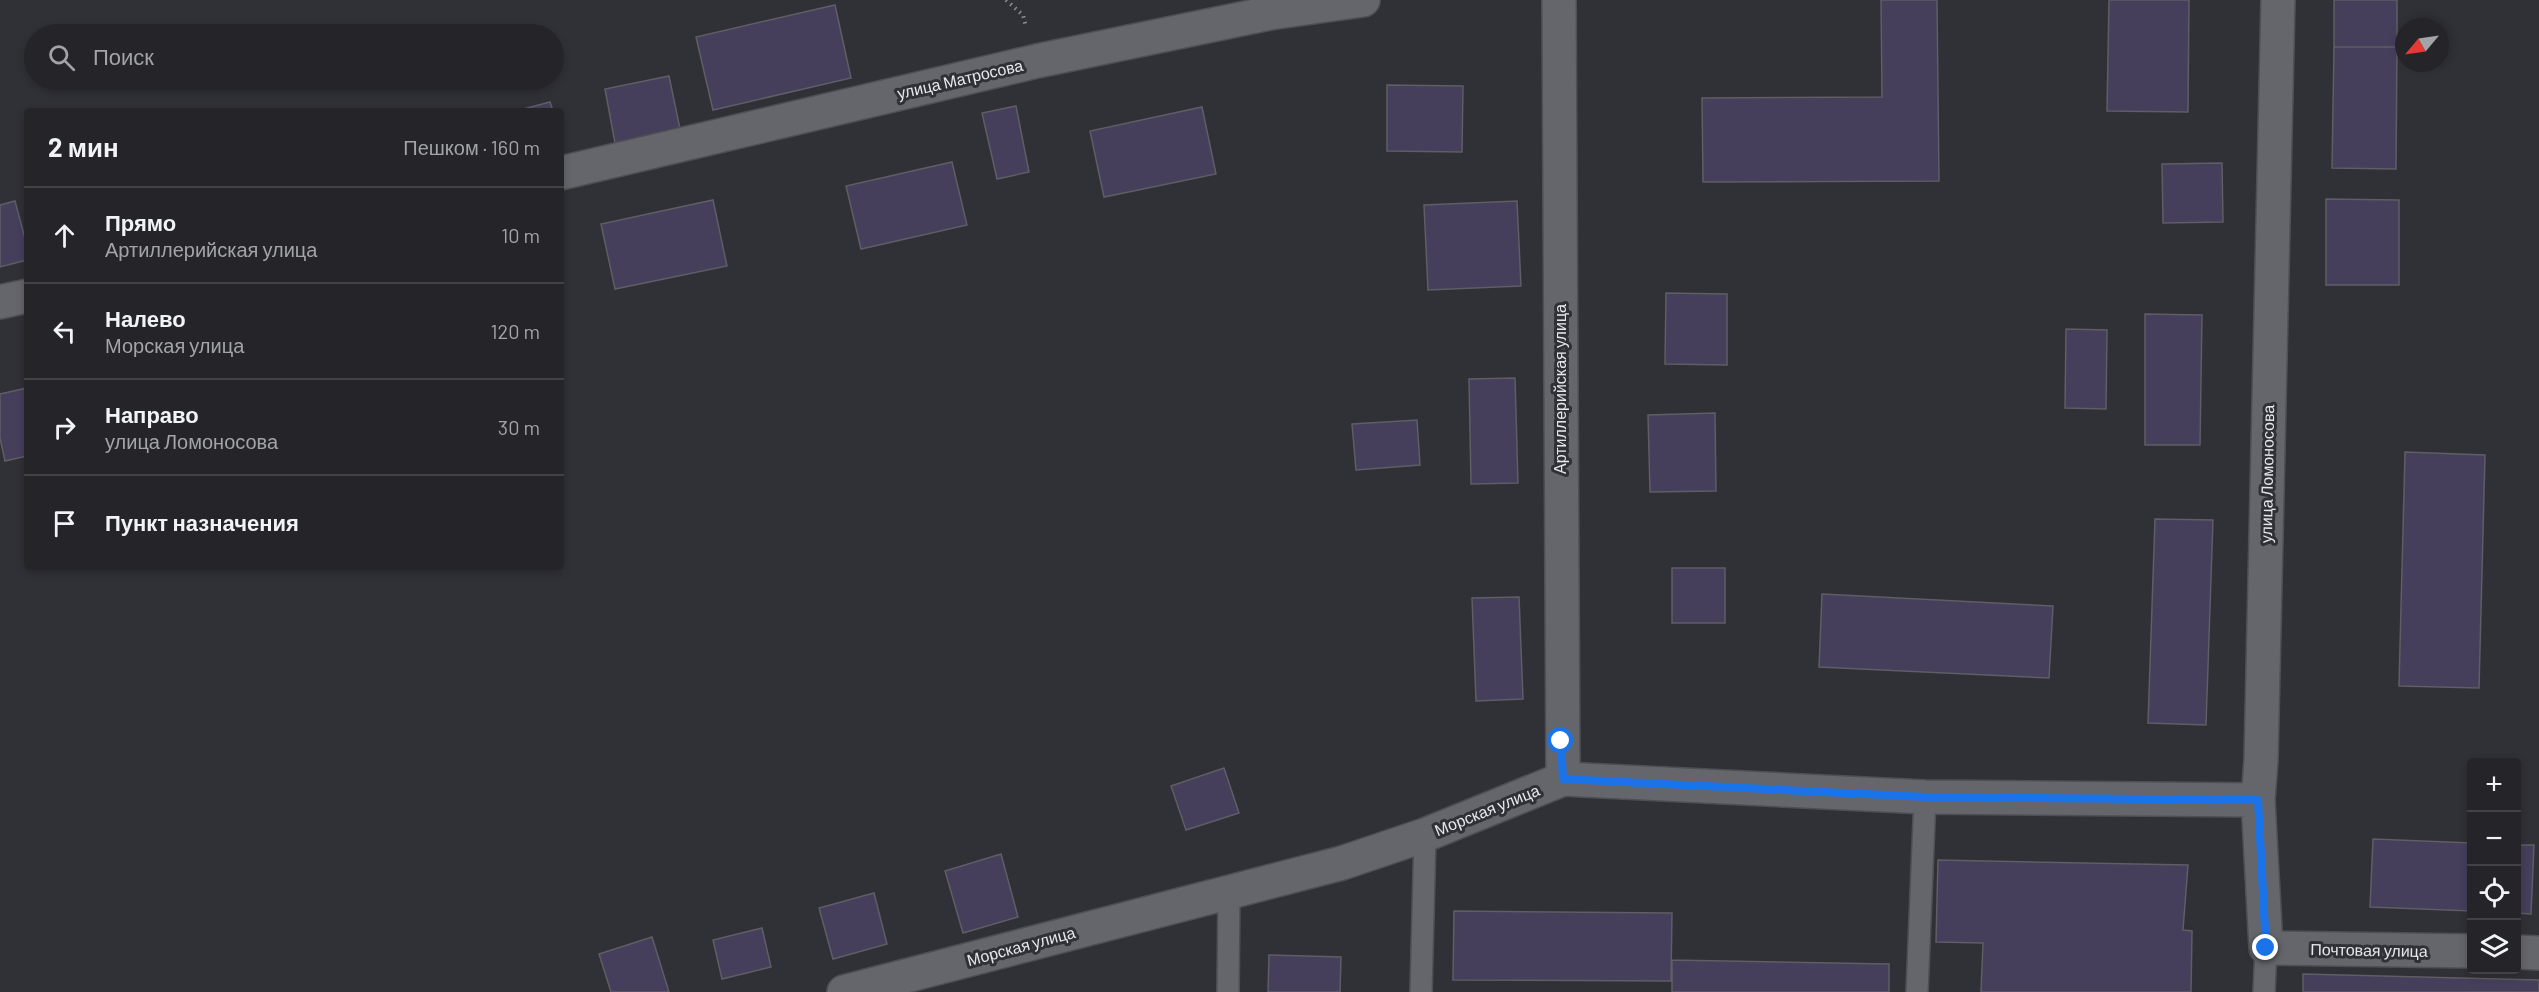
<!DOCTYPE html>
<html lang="ru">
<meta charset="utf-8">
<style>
:root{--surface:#242429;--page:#303035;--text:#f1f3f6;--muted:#a3a4a8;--line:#414146}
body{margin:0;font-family:Barlow,sans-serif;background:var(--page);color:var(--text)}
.controls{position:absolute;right:18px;bottom:18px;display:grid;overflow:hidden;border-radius:6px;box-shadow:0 3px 9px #0003}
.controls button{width:54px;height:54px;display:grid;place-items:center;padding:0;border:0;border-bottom:2px solid var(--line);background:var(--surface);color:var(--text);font:30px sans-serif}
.compass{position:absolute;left:2395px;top:18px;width:54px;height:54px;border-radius:50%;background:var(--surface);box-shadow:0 3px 9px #0003;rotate:241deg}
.stop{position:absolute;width:18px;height:18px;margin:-14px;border:4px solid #1a73e8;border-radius:50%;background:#fff}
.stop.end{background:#1a73e8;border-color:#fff;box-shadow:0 2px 6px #0008}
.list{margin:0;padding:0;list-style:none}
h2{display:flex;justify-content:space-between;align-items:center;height:78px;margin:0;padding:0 24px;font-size:26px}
h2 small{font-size:20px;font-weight:400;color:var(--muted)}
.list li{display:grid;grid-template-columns:39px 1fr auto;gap:18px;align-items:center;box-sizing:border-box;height:96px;padding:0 24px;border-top:2px solid var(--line)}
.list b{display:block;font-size:22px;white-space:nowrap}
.list p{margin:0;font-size:20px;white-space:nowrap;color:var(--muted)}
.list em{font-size:20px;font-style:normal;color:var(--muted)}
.icon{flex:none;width:33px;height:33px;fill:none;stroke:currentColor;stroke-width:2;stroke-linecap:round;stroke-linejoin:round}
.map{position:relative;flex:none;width:2539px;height:992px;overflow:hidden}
.search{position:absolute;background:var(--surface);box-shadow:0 3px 9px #0003;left:24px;top:24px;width:540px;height:66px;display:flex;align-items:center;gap:15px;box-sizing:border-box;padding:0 21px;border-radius:33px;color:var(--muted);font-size:22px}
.panel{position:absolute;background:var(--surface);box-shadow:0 3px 9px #0003;left:24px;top:108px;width:540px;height:462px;border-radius:6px}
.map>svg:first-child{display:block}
.building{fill:#453f5b;stroke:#5f5d65;stroke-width:1.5}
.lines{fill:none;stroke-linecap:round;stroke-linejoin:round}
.service-casing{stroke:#4e4e53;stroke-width:24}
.minor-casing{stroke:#4e4e53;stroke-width:36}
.path{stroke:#8c8c92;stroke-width:4;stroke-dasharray:1.5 4.5;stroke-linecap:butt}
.service{stroke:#65656c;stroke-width:21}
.minor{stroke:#65656c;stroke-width:33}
.route{stroke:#1a73e8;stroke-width:8}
.labels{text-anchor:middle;stroke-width:6;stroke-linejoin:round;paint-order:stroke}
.street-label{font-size:16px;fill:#e6e6eb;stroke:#303037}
</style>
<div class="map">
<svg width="2539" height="992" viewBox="0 0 2539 992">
<rect width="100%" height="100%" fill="#303037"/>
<path class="building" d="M1881 0H1937L1939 181 1703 182 1702 98 1882 97Z
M2109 0H2189L2188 112 2107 111Z
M2334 0H2397V47H2334Z
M835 5 851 78 713 110 696 37Z
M2334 47H2397L2396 169 2332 168Z
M669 76 680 129 615 143 605 89Z
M1387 85 1463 86 1462 152 1387 151Z
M550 102 553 111H516Z
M1016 106 1029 172 997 179 982 113Z
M1202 107 1216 174 1104 197 1090 131Z
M952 162 967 225 861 249 846 186Z
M2222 163 2223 222 2163 223 2162 164Z
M2326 199 2399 200V285H2326Z
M713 200 727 266 615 289 601 224Z
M15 201 27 246V260L0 267V205Z
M1517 201 1521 286 1428 290 1424 205Z
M1666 293 1727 294V365L1665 364Z
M2145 314 2202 315 2200 445H2145Z
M2066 329 2107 330 2106 409 2065 408Z
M1515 378 1518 483 1471 484 1469 379Z
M27 388V456L5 461 0 438V394Z
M1715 413 1716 491 1650 492 1648 415Z
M1417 420 1420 465 1356 470 1352 424Z
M2405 452 2485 455 2479 688 2399 686Z
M2155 519 2213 520 2206 725 2148 723Z
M1672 568H1725V623H1672Z
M1822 594 2053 606 2049 678 1819 667Z
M1519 597 1523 699 1476 701 1472 598Z
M1224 768 1239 813 1186 830 1171 786Z
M2373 839 2472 843V911L2370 907Z
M2516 845H2534L2531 914 2516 913Z
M1001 854 1018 917 963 933 945 871Z
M1938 860 2188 865 2183 930 2192 931 2191 992H1981L1983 943 1936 942Z
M874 893 887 944 833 959 819 908Z
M1454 911 1672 913 1671 981 1453 980Z
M762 928 771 967 722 979 713 940Z
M652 937 669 992H611L599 954Z
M1269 955 1341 957 1340 992H1268Z
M1672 960 1889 964V992H1672Z
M2303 974 2539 980V992H2303Z"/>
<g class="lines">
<defs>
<path id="service" d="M1228 992 1229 892
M1421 992 1425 835
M1917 992 1925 797
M2264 992 2266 948"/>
<path id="minor" d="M1559 0 1563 779
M2278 0 2261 760 2258 800 2266 948 2472 951
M561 173 1037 61 1270 13 1363 0
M0 302 27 296
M2516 952 2539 953
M844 992 1342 863 1425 835 1563 779 1925 797 2258 800"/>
</defs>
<use href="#service" class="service-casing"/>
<use href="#minor" class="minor-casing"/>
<path class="path" d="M1006 0 1023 15 1026 27"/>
<use href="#service" class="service"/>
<use href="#minor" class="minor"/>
</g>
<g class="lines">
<path class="route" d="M1561 741 1563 779 1925 797 2258 800 2266 948"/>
</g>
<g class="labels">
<g class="street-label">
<text transform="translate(960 79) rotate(-13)" y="6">улица Матросова</text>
<text transform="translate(1560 389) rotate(-90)" y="6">Артиллерийская улица</text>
<text transform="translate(2267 474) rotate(-89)" y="6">улица Ломоносова</text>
<text transform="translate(1487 810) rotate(-22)" y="6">Морская улица</text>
<text transform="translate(1021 946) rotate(-15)" y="6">Морская улица</text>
<text transform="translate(2369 950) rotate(1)" y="6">Почтовая улица</text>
</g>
</g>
</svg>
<div class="controls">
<button>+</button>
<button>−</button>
<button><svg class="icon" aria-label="locate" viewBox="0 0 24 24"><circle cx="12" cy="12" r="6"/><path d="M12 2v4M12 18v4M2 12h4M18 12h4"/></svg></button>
<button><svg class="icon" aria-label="layers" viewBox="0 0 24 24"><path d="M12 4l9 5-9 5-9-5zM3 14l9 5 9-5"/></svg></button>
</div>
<svg class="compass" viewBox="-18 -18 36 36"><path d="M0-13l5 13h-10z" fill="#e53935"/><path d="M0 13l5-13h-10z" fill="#a3a4a8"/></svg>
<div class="stop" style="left:1561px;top:741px"></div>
<div class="stop end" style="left:2266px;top:948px"></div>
<div class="search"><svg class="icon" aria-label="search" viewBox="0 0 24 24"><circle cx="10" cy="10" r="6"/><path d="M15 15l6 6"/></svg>Поиск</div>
<section class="panel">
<h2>2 мин<small>Пешком · 160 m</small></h2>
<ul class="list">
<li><svg class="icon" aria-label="ahead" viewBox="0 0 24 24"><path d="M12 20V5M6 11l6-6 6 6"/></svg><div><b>Прямо</b><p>Артиллерийская улица</p></div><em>10 m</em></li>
<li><svg class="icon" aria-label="left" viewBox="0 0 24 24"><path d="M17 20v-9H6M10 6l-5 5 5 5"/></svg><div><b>Налево</b><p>Морская улица</p></div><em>120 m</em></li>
<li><svg class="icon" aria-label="right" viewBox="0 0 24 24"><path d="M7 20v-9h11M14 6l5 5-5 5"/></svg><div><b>Направо</b><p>улица Ломоносова</p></div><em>30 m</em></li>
<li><svg class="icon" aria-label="arrive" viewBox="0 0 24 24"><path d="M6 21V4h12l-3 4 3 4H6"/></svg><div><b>Пункт назначения</b></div></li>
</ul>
</section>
</div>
